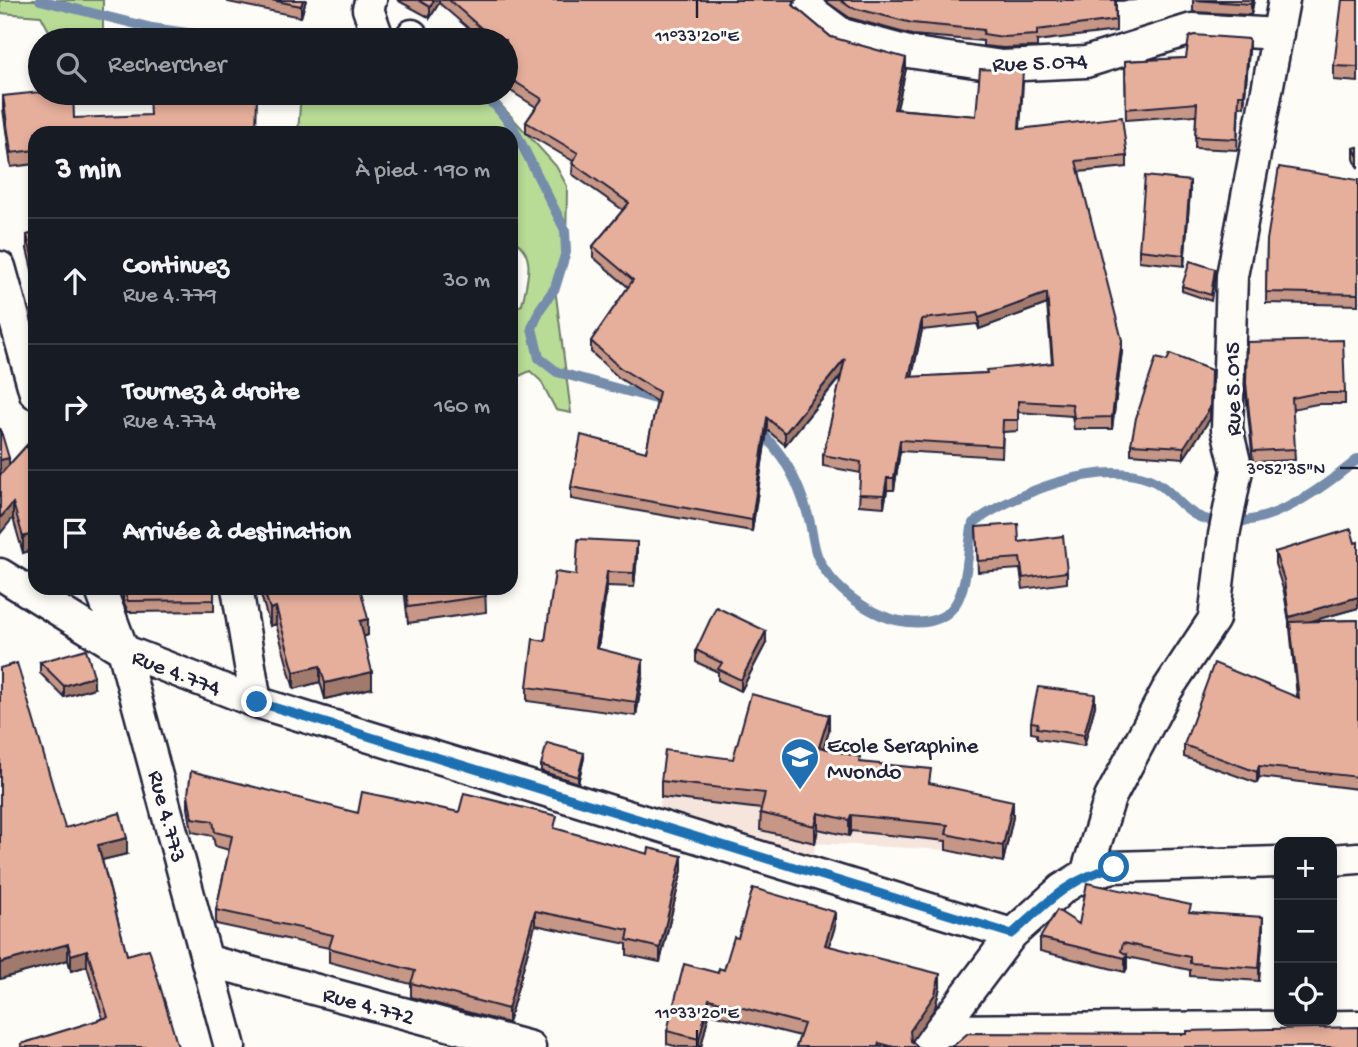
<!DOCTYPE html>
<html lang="fr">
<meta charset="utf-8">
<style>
:root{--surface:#171b24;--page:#242831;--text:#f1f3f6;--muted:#9ea1a6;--line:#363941}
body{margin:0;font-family:"Gochi Hand",sans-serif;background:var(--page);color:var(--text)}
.controls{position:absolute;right:21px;bottom:21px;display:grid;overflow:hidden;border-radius:14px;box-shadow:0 4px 10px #0003}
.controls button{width:63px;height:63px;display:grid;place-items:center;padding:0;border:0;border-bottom:2px solid var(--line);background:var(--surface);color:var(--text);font:35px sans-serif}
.stop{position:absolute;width:21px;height:21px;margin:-16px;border:5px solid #1f6fb2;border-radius:50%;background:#fff}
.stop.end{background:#1f6fb2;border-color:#fff;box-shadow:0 2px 7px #0008}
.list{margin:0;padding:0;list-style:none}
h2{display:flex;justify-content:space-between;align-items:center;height:91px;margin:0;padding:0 28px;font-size:30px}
h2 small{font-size:23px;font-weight:400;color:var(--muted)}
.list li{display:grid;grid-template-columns:46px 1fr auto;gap:21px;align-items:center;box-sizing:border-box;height:126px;padding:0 28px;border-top:2px solid var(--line)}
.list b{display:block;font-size:26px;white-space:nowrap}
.list p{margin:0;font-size:23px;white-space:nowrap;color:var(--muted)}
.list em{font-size:23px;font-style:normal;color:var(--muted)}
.icon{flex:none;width:38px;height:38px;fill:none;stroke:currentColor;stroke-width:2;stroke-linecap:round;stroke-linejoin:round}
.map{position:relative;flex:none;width:1358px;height:1047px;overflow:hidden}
.search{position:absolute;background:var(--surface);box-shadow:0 4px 10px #0003;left:28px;top:28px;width:490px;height:77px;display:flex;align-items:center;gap:18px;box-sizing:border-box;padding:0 24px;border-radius:38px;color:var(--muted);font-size:26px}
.panel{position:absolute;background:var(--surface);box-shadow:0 4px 10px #0003;left:28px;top:126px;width:490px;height:469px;border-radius:21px}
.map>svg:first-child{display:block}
.built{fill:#f6e5dc}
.green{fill:#b8db96;stroke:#6d7e68;stroke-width:2}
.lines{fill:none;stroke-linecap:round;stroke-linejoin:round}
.stream{stroke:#758dab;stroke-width:10}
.street-casing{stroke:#22223b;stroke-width:35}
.street{stroke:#fdfcf7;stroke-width:30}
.wall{fill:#c69686;stroke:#22223b;stroke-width:2;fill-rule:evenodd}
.shaded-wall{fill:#a17a6d;stroke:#22223b;stroke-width:2}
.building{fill:#e6af9c;stroke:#22223b;stroke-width:2;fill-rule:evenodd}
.route{stroke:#1f6fb2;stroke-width:9}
.ticks{fill:none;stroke:#22223b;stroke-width:2.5}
.labels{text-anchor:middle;stroke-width:6;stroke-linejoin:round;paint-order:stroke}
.street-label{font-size:23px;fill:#22223b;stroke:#fdfcf7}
.poi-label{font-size:23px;fill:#22223b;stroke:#fdfcf7;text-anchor:start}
.ticks-label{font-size:18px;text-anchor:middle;fill:#22223b;stroke:#fdfcf7;stroke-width:6;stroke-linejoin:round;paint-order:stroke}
</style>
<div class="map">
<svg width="1358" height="1047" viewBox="0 0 1358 1047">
<rect width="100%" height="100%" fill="#fdfcf7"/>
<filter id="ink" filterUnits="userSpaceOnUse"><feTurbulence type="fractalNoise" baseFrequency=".0143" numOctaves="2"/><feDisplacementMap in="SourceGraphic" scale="14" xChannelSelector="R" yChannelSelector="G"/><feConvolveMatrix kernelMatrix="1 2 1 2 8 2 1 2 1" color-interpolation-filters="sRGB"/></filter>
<g filter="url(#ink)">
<path class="built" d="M750 714 776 717 829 731 817 771 1013 817 1003 862 946 850 815 843 813 863 658 819 665 766 721 773Z"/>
<path class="green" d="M0 0H103V40H54L41 16 0 13Z
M301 93H490L556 166 567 186 566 252 555 288 571 413 556 410 541 381 530 371 511 380V309L522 305C527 280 538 253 511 239V133H298Z"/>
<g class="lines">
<path class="stream" d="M40 0 152 28 236 40
M475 93 495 105 513 127 565 230 566 252 555 288 540 309 532 328 539 358 557 372 663 401
M756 428C784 452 799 483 809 519 812 530 813 544 817 555 830 588 873 619 908 622 973 628 963 569 973 523 1014 494 1098 459 1149 479 1171 487 1182 513 1205 519 1260 535 1318 492 1358 459"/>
<defs>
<path id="street" d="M371 0 368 9 379 40
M809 9 842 34 908 52 1002 66 1086 62 1192 29 1278 34
M409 40 412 35
M0 267 35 393
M0 574 123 650 256 702 1012 934
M100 588 123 650 230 1047
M237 588 256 702
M1332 860 1358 858
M1086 874 1110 798 1167 690 1214 619 1224 535 1237 470 1227 429 1232 276 1284 0
M209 961 530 1047
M939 1030 1358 1026
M927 1047 1012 934 1062 889 1086 874 1114 867 1279 862"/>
</defs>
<use href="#street" class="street-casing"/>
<use href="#street" class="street"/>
</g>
<path class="wall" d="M228 0H306L301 17 228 2Z
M397 0H795L794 6 831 37 906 69 897 109 976 116 1023 83 1020 129 1127 156V167L1079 172 1122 351 1112 429H1074L1072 416 1018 412V431L1003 432 1002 457 900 451 894 490H887L884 507 859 505 861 473 823 466V455L842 375 785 445 767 430 752 531 571 499V487L646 452 657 402 619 378 591 352V341L628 287 593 257V246L623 210 572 174 573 161 526 133V122L536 107 506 88V40H482L439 3 430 18ZM1047 304 1052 363 986 373 912 377 922 330 977 324 979 329Z
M824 0H1137L1116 1V31L1037 41V47L1003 48 983 46V41L912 35 850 18Z
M1193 0H1254L1251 15 1193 12Z
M1358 0V82L1334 80V66Z
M1249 50 1244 107 1239 106 1237 150 1195 148 1196 115 1126 120 1125 61 1186 58Z
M3 96 74 118 256 133H35V164L11 167 3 109Z
M1358 147V168L1354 159V148Z
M1358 180V305L1266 303 1267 240Z
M1190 192 1184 266 1139 261V250Z
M35 233V282L27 249V235Z
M1215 275 1211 301 1182 291V286Z
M1247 342 1345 393V404H1317L1292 409 1295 460 1253 462 1246 395Z
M1210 419 1184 458 1131 454V444Z
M27 445 23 553 13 518 9 465Z
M976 527 1019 542 1067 572V583L1023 589 1020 569 978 572Z
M1275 552 1358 608 1311 621 1358 620V789L1259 777 1257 783 1184 757V745L1297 697 1290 628 1284 592 1275 564Z
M637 556 634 587 607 586 598 648 643 674 636 716 527 701V687L545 641 576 575Z
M123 588H214V611L128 612 123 600Z
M259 588H360L368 635 363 637 372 688 325 699 320 682 294 689 276 624 270 626Z
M404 588H485L486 612 408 623Z
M766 643 741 691 718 680V672L696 662V650Z
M40 662 94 688 64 697 40 673Z
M0 668 65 828 127 854 102 860 127 955 178 1047H21V1044L103 1019 87 966 71 971 68 960 0 979Z
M1095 706 1084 746 1037 739V734L1031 733V722Z
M829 731 824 748 860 762 931 784 1013 817 1003 862 946 850V841L851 831 849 836 818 829 815 843 760 830 761 809 661 797V781Z
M584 758 578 783 541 771V765Z
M188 794 358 813 459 812 557 829 682 870 660 962 627 955V944L535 925 508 1023 411 997V984L329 962V948L216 924V910L229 850 215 846 213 836 192 832 188 808Z
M1191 912 1263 931 1259 981 1190 976V970L1127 957V968L1125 972 1040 951V938L1079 924Z
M835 926 829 946 940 987 935 1008 912 1041 918 1047H796L800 1036 709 1013 701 1047H678L667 1044V1031L718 973 724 970 738 938Z"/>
<path class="shaded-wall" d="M303 0H306L301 17V6Z
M434 0H439V3L430 18V7Z
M1252 0H1254L1251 15V4Z
M1249 39V50L1244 107V95Z
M906 58V69L894 121V109Z
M1190 181V192L1184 266V255Z
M1047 293V304L979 329V318Z
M922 319V330L909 389V377Z
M1122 340V351L1112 429V417Z
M845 359V370L785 445V433Z
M1211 370 1210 419 1184 458V447Z
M767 418V430L752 531V520Z
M900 440V451L894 490V478Z
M9 458V473L0 475V460Z
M887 478V490L884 507V495Z
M13 503V518L0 534V518Z
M35 533V549L23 553V537Z
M637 542V556L634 587V573Z
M607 572V586L596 661V648Z
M1358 597V608L1290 627V622L1289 628V617Z
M276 607V624L270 626V609Z
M368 619V635L360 638V621Z
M766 631V643L741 691V680Z
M643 660V674L636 716V702Z
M320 666V682L294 689V672Z
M372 672V688L325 699V683Z
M94 676V688L64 697V686Z
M1095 694V706L1084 746V735Z
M829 715V731L819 763V747Z
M584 753V758L578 783V777Z
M1259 766V777L1257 783V772Z
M1013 801V817L1003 862V846Z
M818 813V829L815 843V826Z
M851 815V831L849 836V820Z
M127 838V854L98 861V845Z
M682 856V870L660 962V948Z
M535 911V925L508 1023V1009Z
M835 912V926L825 959V945Z
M1263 917V931L1259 981V968Z
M68 944V960L0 979V963Z
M87 950V966L71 971V955Z
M1127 955V968L1125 972V958Z
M940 974V987L935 1008 910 1044V1031Z
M709 999V1013L701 1047H699V1039Z"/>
<path class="building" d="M271 0H303L301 6Z
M418 0H434L430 7Z
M449 0H794L793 5 831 37 906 58 894 109 976 116 980 69 1023 71 1019 129 1122 117 1127 156 1076 161 1122 340 1112 417 1074 418 1072 404 1018 401V420H1003L1002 446 900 440 894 478H887L884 495 859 494 861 462 823 455 845 359 785 433 767 418 752 520 571 487 581 435 646 452 659 392 619 367 591 341 633 280 593 246 629 203 572 163 578 153 526 122 542 99 506 76V40H486L489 35ZM1047 293 1053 363 986 370 987 373 909 377 922 319 977 313 979 318Z
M840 0H1115L1116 20 1037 30V35L1003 37 983 34 984 30 912 23 850 7Z
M1193 0H1252L1251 4Z
M1342 0H1358V67L1334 66Z
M176 34 205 40H175Z
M1194 35 1249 39 1244 95H1239L1237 139 1195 137 1197 103 1126 109 1125 61 1186 58 1189 37Z
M40 92V93H73L74 118 150 115 149 96H165L166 93H221L257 95 256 133H35V150L11 153 3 96Z
M1358 147V157L1354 148Z
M1279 167 1358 180V294L1266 292 1267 240Z
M1145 176 1190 181 1184 255 1139 250Z
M35 233V268L27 235Z
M1190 261 1215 269 1211 295 1182 286Z
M1343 340 1345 393H1317L1292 398 1295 449 1253 451 1246 383 1247 342Z
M1170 354 1211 370 1210 408 1184 447 1131 444 1136 418 1156 358 1167 361Z
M0 428 9 458 0 460Z
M27 445 35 471V533L23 537 13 503 0 518V475Z
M1018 524 1019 542 1063 536 1067 572 1023 578 1020 558 978 561 976 527Z
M1351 529 1355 543 1358 542V597L1289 617 1284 580 1275 552Z
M578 539 637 542 634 573 607 572 596 648 643 660 636 702 527 687 533 639 545 641 555 572 576 575Z
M123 588H214V600L128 601Z
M263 588H360L368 619 360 621 372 672 325 683 320 666 294 672 276 607 270 609Z
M406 588H485L486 596 408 607Z
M716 607 766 631 741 680 718 669 722 663 696 650Z
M1358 620V777L1259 766 1257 772 1184 745 1214 663 1299 698 1290 622Z
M86 649 94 676 64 686 40 662Z
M17 663 65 828 120 813 127 838 98 845 127 955 149 949 178 1047H22L21 1044 108 1017 87 950 71 955 68 944 0 963V668Z
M1038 687 1095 694 1084 735 1037 728 1038 723 1031 722Z
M751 694 829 715 819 747 860 757 859 762 931 769 929 783 1013 801 1003 846 946 834 948 825 851 815 849 820 818 813 815 826 760 813 765 793 661 781 665 750 733 759Z
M547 743 584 753 578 777 541 765Z
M191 771 358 813 362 792 459 812 464 793 557 816 554 828 648 854 649 848 682 856 660 948 627 940 629 930 535 911 508 1009 411 983 415 971 329 948 333 935 216 910 232 836 215 832 213 821 192 818 188 794Z
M1087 883 1191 905 1189 912 1263 917 1259 968 1190 963V957L1123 943 1121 951 1127 955 1125 958 1040 938 1057 910 1079 924Z
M753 888 835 912 825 945 940 974 935 994 910 1031 911 1041 918 1047H894L879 1043 878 1047H796L804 1024 709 999 699 1039 667 1031 684 964 718 973 719 968 724 970 734 937 738 938Z
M1358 1027V1047H952L968 1033 1187 1034V1031Z"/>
</g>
<g class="lines" filter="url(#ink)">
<path class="route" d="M257 702 1012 934C1047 903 1067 879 1114 867"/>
</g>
<path class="ticks" d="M697 0V18M1340 468H1358M697 1030V1047"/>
<defs>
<symbol id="school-pin" viewBox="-11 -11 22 30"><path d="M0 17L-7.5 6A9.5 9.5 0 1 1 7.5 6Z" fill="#1f6fb2" stroke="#fdfcf7"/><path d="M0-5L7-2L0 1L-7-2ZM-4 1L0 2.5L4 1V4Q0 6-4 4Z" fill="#fff"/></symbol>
</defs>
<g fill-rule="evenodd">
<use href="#school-pin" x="778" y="735" width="44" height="60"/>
</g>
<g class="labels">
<g class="street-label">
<text transform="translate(1040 61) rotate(-2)" y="8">Rue 5.074</text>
<text transform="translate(1231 389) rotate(-91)" y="8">Rue 5.015</text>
<text transform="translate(177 671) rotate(21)" y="8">Rue 4.774</text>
<text transform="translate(169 816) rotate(75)" y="8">Rue 4.773</text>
<text transform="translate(369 1004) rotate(15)" y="8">Rue 4.772</text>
</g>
<g class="poi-label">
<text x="827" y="752">Ecole Seraphine<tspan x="827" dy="26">Mvondo</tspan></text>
</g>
</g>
<g class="ticks-label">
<text x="697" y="41">11°33'20"E</text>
<text x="1286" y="474">3°52'35"N</text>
<text x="697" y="1018">11°33'20"E</text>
</g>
</svg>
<div class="controls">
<button>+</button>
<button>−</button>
<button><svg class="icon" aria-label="locate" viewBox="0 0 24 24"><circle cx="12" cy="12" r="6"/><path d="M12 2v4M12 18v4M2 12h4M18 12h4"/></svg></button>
</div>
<div class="stop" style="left:1114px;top:867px"></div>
<div class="stop end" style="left:257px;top:702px"></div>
<div class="search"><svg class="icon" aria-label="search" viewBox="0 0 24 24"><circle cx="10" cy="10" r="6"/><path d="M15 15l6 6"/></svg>Rechercher</div>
<section class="panel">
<h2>3 min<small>À pied · 190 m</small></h2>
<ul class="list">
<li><svg class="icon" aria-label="ahead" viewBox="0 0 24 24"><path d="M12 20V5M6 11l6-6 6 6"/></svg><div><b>Continuez</b><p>Rue 4.779</p></div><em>30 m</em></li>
<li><svg class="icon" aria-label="right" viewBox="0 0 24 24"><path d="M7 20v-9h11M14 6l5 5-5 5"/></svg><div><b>Tournez à droite</b><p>Rue 4.774</p></div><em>160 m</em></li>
<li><svg class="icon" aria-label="arrive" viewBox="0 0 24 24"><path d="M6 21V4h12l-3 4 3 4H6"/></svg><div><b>Arrivée à destination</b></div></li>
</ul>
</section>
</div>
